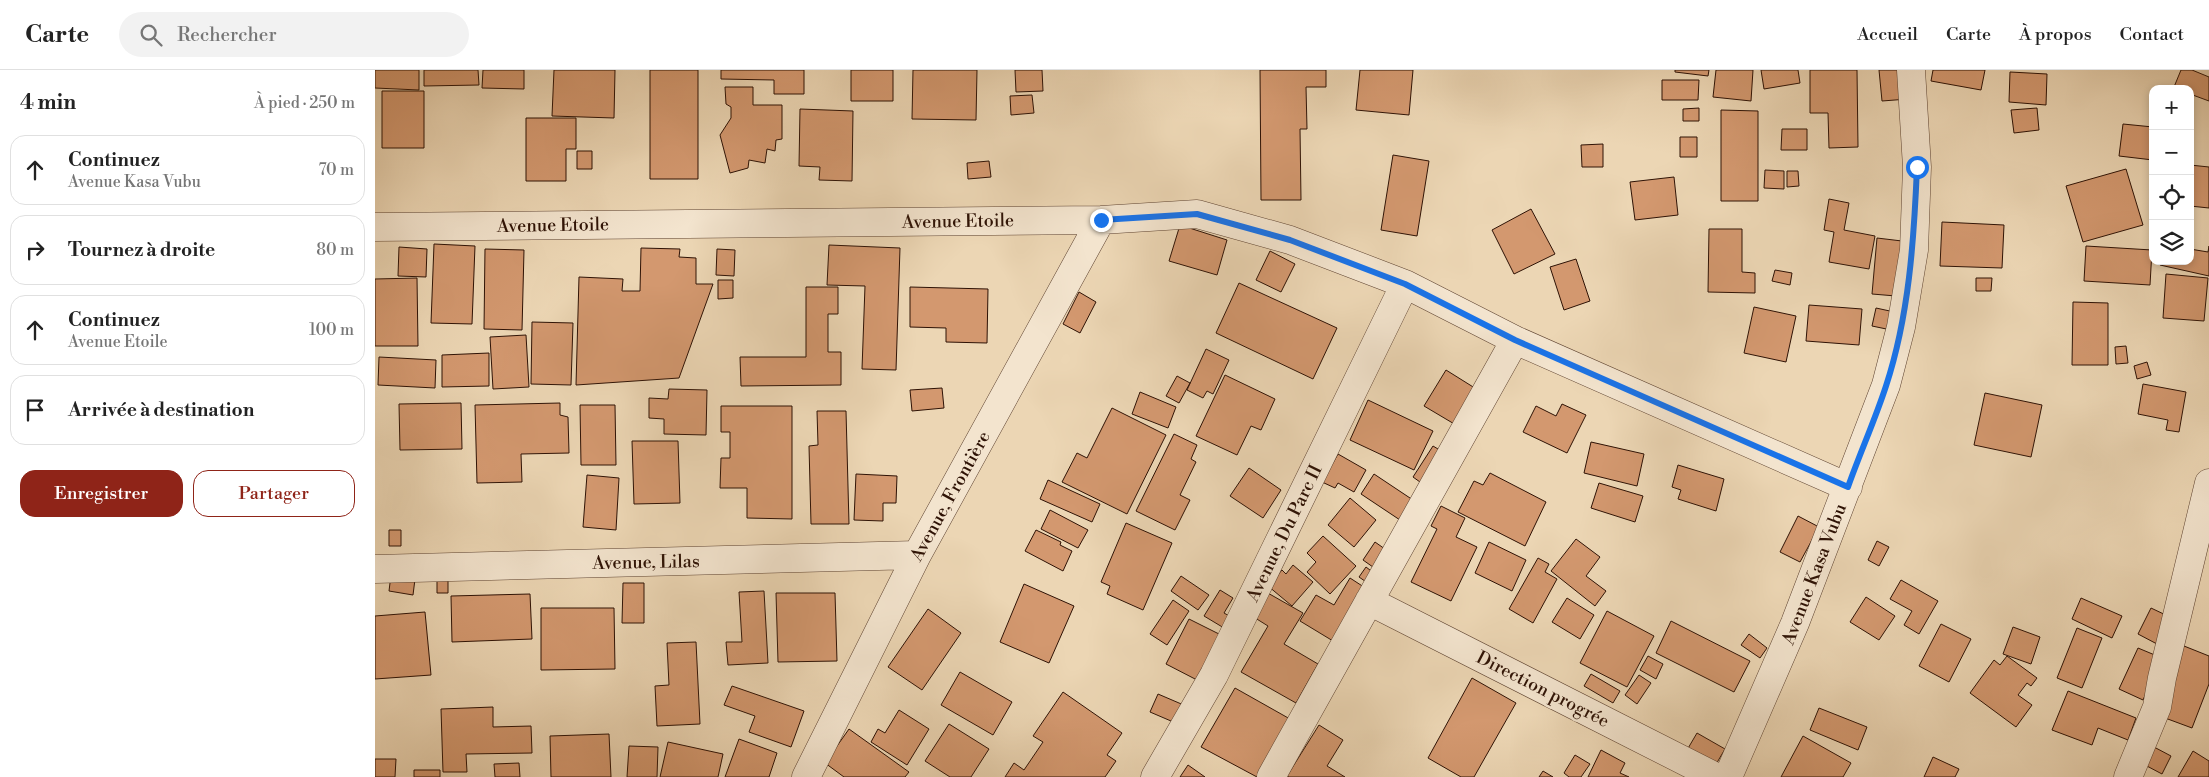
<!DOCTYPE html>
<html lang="fr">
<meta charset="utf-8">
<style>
:root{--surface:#fff;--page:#f2f2f2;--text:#222;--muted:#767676;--line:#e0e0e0;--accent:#8f2418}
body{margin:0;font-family:"Libre Bodoni",serif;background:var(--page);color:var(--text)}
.controls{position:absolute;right:15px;top:15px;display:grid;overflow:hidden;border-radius:10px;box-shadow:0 2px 8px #0003}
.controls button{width:45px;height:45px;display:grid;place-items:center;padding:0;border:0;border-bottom:1px solid var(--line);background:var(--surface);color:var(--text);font:25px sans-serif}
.stop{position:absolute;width:15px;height:15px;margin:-11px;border:4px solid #1a73e8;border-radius:50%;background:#fff}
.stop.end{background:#1a73e8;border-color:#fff;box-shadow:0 1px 5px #0008}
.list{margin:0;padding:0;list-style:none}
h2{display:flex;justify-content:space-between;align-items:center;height:65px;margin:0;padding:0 20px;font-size:21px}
h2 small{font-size:16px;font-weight:400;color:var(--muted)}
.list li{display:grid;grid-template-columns:32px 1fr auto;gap:15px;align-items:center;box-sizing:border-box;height:70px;margin:0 10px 10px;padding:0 10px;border:1px solid var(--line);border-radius:15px}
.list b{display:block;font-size:19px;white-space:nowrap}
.list p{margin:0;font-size:16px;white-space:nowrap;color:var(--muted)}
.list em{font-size:16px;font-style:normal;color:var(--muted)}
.actions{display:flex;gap:10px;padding:15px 20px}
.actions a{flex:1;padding:11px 0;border:1px solid var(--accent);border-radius:15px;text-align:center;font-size:18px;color:var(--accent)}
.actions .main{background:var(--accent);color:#fff}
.icon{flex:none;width:28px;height:28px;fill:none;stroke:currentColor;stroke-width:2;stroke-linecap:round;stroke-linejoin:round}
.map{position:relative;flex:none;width:1834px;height:707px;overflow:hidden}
header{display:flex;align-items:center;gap:30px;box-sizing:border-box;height:70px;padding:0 25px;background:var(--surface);border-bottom:1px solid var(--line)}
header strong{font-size:24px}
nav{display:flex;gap:28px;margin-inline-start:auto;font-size:18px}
.search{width:350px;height:45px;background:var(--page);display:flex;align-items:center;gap:12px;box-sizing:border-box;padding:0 18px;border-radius:28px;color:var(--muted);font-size:19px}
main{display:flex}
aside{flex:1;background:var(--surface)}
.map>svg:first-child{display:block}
.building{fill:#d3986f;stroke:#2e1205}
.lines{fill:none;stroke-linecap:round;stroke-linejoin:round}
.street-casing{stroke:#5e4331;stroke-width:29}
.street{stroke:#f3e4ce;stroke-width:28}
.route{stroke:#1a73e8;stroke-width:6}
.labels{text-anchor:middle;stroke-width:5;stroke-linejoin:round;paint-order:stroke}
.street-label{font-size:18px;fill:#2e1205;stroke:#f3e4ce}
</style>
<header>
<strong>Carte</strong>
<div class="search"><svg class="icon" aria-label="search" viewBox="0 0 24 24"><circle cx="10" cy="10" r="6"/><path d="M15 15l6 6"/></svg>Rechercher</div>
<nav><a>Accueil</a><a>Carte</a><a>À propos</a><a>Contact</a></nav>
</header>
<main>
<aside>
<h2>4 min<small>À pied · 250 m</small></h2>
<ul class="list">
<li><svg class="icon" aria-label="ahead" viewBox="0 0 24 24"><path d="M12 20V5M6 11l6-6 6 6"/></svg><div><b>Continuez</b><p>Avenue Kasa Vubu</p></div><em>70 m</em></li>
<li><svg class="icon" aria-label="right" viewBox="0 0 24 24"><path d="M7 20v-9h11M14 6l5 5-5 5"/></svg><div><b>Tournez à droite</b></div><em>80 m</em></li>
<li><svg class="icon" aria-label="ahead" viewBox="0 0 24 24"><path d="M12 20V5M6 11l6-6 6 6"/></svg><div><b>Continuez</b><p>Avenue Etoile</p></div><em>100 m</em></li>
<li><svg class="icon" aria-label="arrive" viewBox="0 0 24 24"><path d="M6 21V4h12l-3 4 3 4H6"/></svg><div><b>Arrivée à destination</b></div></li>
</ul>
<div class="actions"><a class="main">Enregistrer</a><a>Partager</a></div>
</aside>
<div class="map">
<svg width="1834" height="707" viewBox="0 0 1834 707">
<rect width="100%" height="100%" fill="#ecd6b4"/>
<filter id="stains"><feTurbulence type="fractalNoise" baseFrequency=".004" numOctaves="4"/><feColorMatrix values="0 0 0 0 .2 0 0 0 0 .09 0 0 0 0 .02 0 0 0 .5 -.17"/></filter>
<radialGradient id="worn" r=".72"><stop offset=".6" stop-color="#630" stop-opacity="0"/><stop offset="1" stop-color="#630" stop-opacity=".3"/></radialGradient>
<path class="building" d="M0 0H44V20L0 18Z
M49 0H103L104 15 49 16Z
M108 0H149V19L107 18Z
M179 0H240L239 48 177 46Z
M275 0H323V109H275Z
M346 0H429V24H399V10L346 9Z
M476 0H518V31H476Z
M538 0H602L601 50 537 49Z
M640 0H667L668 21 641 22Z
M885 0H951V17H931L932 59H925L926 130H886Z
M985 0H1038L1034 45 981 40Z
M1300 0H1334L1333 6 1300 2Z
M1341 0H1378L1376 31 1338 27Z
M1386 0H1423L1425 13 1389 19Z
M1435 0H1482L1483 77 1454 78 1453 43H1435Z
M1504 0H1530L1533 29 1507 31Z
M1558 0H1610L1606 20 1556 11Z
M1806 0H1817L1834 7V31L1815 24V19L1799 17Z
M1635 2 1672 4 1671 35 1634 32Z
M1287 10H1324L1323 30H1287Z
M350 17H378V35H407V69L401 70 400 81 392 79 390 93 374 90 373 98 355 103 345 65 356 48V37L351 34Z
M7 21H49V78H7Z
M657 25 659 43 636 45 635 26Z
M1324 38V51H1308V39Z
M1662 38 1664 60 1639 63 1636 40Z
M425 39 478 41 477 111 444 110 445 97 424 96Z
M1346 40 1383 41V131H1346Z
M151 48H201V79H191V111H151Z
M1748 54 1778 57V90L1744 86Z
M1407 59H1432V80H1406Z
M1305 67H1322V87H1305Z
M1228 74V97H1207L1206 75Z
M202 81H217V99H202Z
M1018 85 1054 91 1042 166 1006 160Z
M614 91 616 107 593 109 592 93Z
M1815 95 1834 97V138L1815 136Z
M1751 99 1768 155 1708 172 1691 116Z
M1390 100 1409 101V119L1389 118Z
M1412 101H1423L1424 116 1412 117Z
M1299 107 1303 145 1260 150 1255 112Z
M1454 129 1474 133 1469 160 1500 166 1494 199 1454 192 1459 162 1449 160Z
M1156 139 1180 184 1139 204 1117 160Z
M1567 152 1629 155 1627 198 1565 196Z
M805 155 852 170 842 205 794 191Z
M1334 159H1367V202L1380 203V223L1333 222Z
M1502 168 1527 171 1521 226 1497 224Z
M59 174 100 176 97 254 56 253Z
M454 175 525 178 521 300 487 299 490 216 452 215Z
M1711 176 1777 180 1775 215 1709 211Z
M1834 176V206L1785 195 1786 191H1815V179L1833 182Z
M24 177 52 179 51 207 23 206Z
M266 178 305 179 304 187 321 188V214H338L304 308 201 315 204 207 248 209 247 221H265Z
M110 179 149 180 147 260 109 259Z
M342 179 360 180 359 206 341 205Z
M895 181 920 194 906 222 881 210Z
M1201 189 1215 231 1189 240 1175 197Z
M1400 200 1417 203 1415 215 1397 211Z
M1791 204 1833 208 1829 251 1788 248Z
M42 208 43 276H0V209Z
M1601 208H1617L1616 221H1601Z
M343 210H358V228L343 229Z
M864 213 962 258 938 309 841 263Z
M431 217H463V244H453V282H466V315L366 316 365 287H431Z
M535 217 613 219 612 273 571 272V258L535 257Z
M704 222 721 232 705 263 688 254Z
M1698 232 1733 233V295H1697Z
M1434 235 1487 239 1484 275 1431 271Z
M1379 237 1421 246 1411 292 1369 283Z
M1501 238 1524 243 1521 261 1497 256Z
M157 252 198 253 196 315 156 314Z
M151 265 154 317 118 319 115 267Z
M1751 276 1753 293 1741 294 1740 277Z
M831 279 854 290 838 324 832 321 828 328 812 320Z
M114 283V316L67 317V285Z
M4 287 61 290 60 318 3 315Z
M1772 292 1776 305 1762 309 1759 296Z
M1071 300 1103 320 1081 355 1049 336Z
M850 305 900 329 886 360 876 356 862 385 821 366Z
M802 306 815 313 804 333 791 326Z
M1768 314 1811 322 1804 362 1791 360 1793 350 1763 344Z
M567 318 569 338 537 341 535 320Z
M294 319 332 320 331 365 289 364V349L274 348V328L293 329Z
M765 322 801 337 793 358 757 344Z
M1610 323 1667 335 1656 387 1599 375Z
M993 330 1058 361 1039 400 975 370Z
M86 333 87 379 25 380 24 334Z
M185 333V345L193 347 194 383 146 384 147 412 102 413 100 335Z
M1187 334 1211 345 1192 383 1148 362 1161 336 1181 346Z
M205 335H240L241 395H206Z
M346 336H417V449L372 448V418H345L346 388H355V362H346Z
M737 338 791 365 752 444 687 412 702 383 712 388Z
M442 341H471L474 454H436L434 376 443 375Z
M799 364 822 375 816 389 821 392 805 425 815 430 800 460 761 441Z
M257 371H303L305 433 259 434Z
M1216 372 1269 384 1262 416 1209 403Z
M1058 376 1073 385 1052 417 1038 407Z
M963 384 991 400 979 422 963 413 960 418 947 412Z
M1303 395 1349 409 1341 441 1303 429 1306 420 1297 417Z
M874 398 906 420 888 448 855 426Z
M1115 403 1171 432 1150 476 1083 442 1099 411 1108 415Z
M481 404 522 406 521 433H508V451L479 450Z
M999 404 1038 430 1025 450 986 424Z
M212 405 244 408 241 460 208 457Z
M673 410 725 434 717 452 665 429Z
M1224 413 1268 426 1260 452 1216 438Z
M975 428 1001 450 979 477 953 455Z
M1066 436 1090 448 1081 467 1102 477 1076 531 1036 512 1062 459 1056 456Z
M675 440 713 460 703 478 666 459Z
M1423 446 1444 457 1425 492 1405 482Z
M751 453 797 473 768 540 732 524 735 516 726 512Z
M14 460H26V476H14Z
M661 460 686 472 685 475 697 481 688 501 650 481Z
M948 466 981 496 955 524 932 502 941 492 932 483Z
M1201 469 1225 487 1211 506 1231 521 1220 536 1176 501Z
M1502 471 1514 477 1504 496 1493 490Z
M1000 472 1017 484 1005 502 988 490Z
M1114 472 1151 490 1137 521 1100 503Z
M1163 488 1174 494 1170 502 1182 509 1158 553 1134 539Z
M918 495 938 512 917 536 893 516 907 500 911 504Z
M991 497 1004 507 997 516 984 507Z
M16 505 40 509 38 525 14 521Z
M806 506 834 525 823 540 796 521Z
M975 508 995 521 963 574 925 551 941 525 959 535Z
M62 509H73V523H62Z
M1526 510 1563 531 1544 564 1529 555 1537 541 1515 529Z
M248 513H269V553H247Z
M649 514 699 536 674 593 625 572Z
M845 520 858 528 849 543 856 547 849 558 829 546Z
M389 521 393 593 353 595 351 572H367L364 522Z
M891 522 928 543 909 574 943 594 921 633 866 602 893 556 877 546Z
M401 523H460L462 591 403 592Z
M155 524 157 569 77 572 76 526Z
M1491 527 1520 546 1504 570 1475 552Z
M1192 528 1219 545 1205 569 1177 552Z
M1706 528 1747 546 1737 568 1697 549Z
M798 530 814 541 792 575 775 564Z
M166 538H239L240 599 166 600Z
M1776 538 1795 547 1782 574 1763 564Z
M553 539 586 563 547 620 513 597Z
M1232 541 1279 566 1252 617 1205 593Z
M50 542 56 605 0 609V546Z
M814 549 846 565 822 610 791 594Z
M1296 551 1375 591 1359 622 1281 583Z
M1566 554 1596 569 1574 612 1544 596Z
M1638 557 1665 567 1656 594 1628 584Z
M1702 558 1727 568 1707 618 1682 608Z
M1374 564 1392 578 1385 588 1366 575Z
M321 572 325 654 282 656 280 616 294 615 292 573Z
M1809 576 1834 586V614L1817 658 1782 645Z
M1763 578 1787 588 1768 630 1744 619Z
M1273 586 1288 594 1281 609 1265 600Z
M1632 586 1662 608 1656 616 1652 613 1643 625 1657 635 1641 657 1595 623 1619 590 1625 595Z
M585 602 637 632 618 665 566 635Z
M1216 604 1245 621 1238 633 1209 616Z
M1264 605 1276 613 1262 634 1250 625Z
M1097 608 1141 633 1099 707H1086L1053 688Z
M357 616 429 641 416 677 374 662 380 646 349 635Z
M860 618 915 649 882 707 826 677Z
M1693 621 1761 648 1753 670 1723 658 1717 675 1677 660Z
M688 622 747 663 732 685 741 691 730 707H630L639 693 649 700 668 672 658 666Z
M783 624 811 636 803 654 775 642Z
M118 637V657L156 656 157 683 91 684 92 702H68L66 639Z
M1444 638 1492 657 1483 680 1435 660Z
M524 640 554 659 532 695 496 672 503 659 510 663Z
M574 654 614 679 596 707H575L550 691Z
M944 655 968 670 952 696 970 707H914L912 706Z
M474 659 534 702 530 707H469L450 693Z
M1322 663 1350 679 1340 696 1312 680Z
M234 664 236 707H176L175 666Z
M1428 666 1476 693 1468 707H1406Z
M364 669 402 683 394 707H350Z
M293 672 348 684 343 707H285Z
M254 676 283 677 282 707H252Z
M1779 677 1796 686 1787 704 1770 695Z
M1226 680 1250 693 1245 703 1254 707H1213Z
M1818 681 1834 691V707H1803Z
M1200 685 1215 694 1206 707H1194L1189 703Z
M1558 687 1584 699 1580 707H1549Z
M0 689H21L20 707H0Z
M144 693 145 707H120L119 694Z
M813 695 830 707H805Z
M39 700H65V707H39Z
M1168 701 1178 707H1164Z"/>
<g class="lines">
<defs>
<path id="street" d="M0 157 726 150 822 144 915 170 1030 214 1140 270 1473 417
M0 499 542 485
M994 531 1341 707
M431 707 542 485 726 150
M780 707 839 605 1030 214
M896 707 1140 270
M1353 707 1420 553 1511 315 1526 257 1539 180 1542 97 1536 0
M1753 707 1782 637 1787 608 1834 413"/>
</defs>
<use href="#street" class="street-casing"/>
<use href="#street" class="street"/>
</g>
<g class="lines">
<path class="route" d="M726 150 822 144 915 170 1030 214 1140 270 1473 417C1485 383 1500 350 1511 316 1534 246 1539 170 1542 97"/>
</g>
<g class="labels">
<g class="street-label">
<text transform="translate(583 151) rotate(-1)" y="6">Avenue Etoile</text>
<text transform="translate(178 155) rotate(-1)" y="6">Avenue Etoile</text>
<text transform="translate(575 426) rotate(-61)" y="6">Avenue, Frontière</text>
<text transform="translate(909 463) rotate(-64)" y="6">Avenue, Du Parc II</text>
<text transform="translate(271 492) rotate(-1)" y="6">Avenue, Lilas</text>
<text transform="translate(1439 504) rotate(-69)" y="6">Avenue Kasa Vubu</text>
<text transform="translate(1168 619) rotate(27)" y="6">Direction progrée</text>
</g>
</g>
<rect width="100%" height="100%" filter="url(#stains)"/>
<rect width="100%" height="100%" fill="url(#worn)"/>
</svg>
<div class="controls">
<button>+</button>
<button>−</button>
<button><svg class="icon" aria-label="locate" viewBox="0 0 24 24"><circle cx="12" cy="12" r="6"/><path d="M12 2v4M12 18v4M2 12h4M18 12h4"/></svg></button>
<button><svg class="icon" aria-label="layers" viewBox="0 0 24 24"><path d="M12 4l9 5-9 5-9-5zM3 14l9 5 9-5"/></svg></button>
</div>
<div class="stop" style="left:1542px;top:97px"></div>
<div class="stop end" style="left:726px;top:150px"></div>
</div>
</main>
